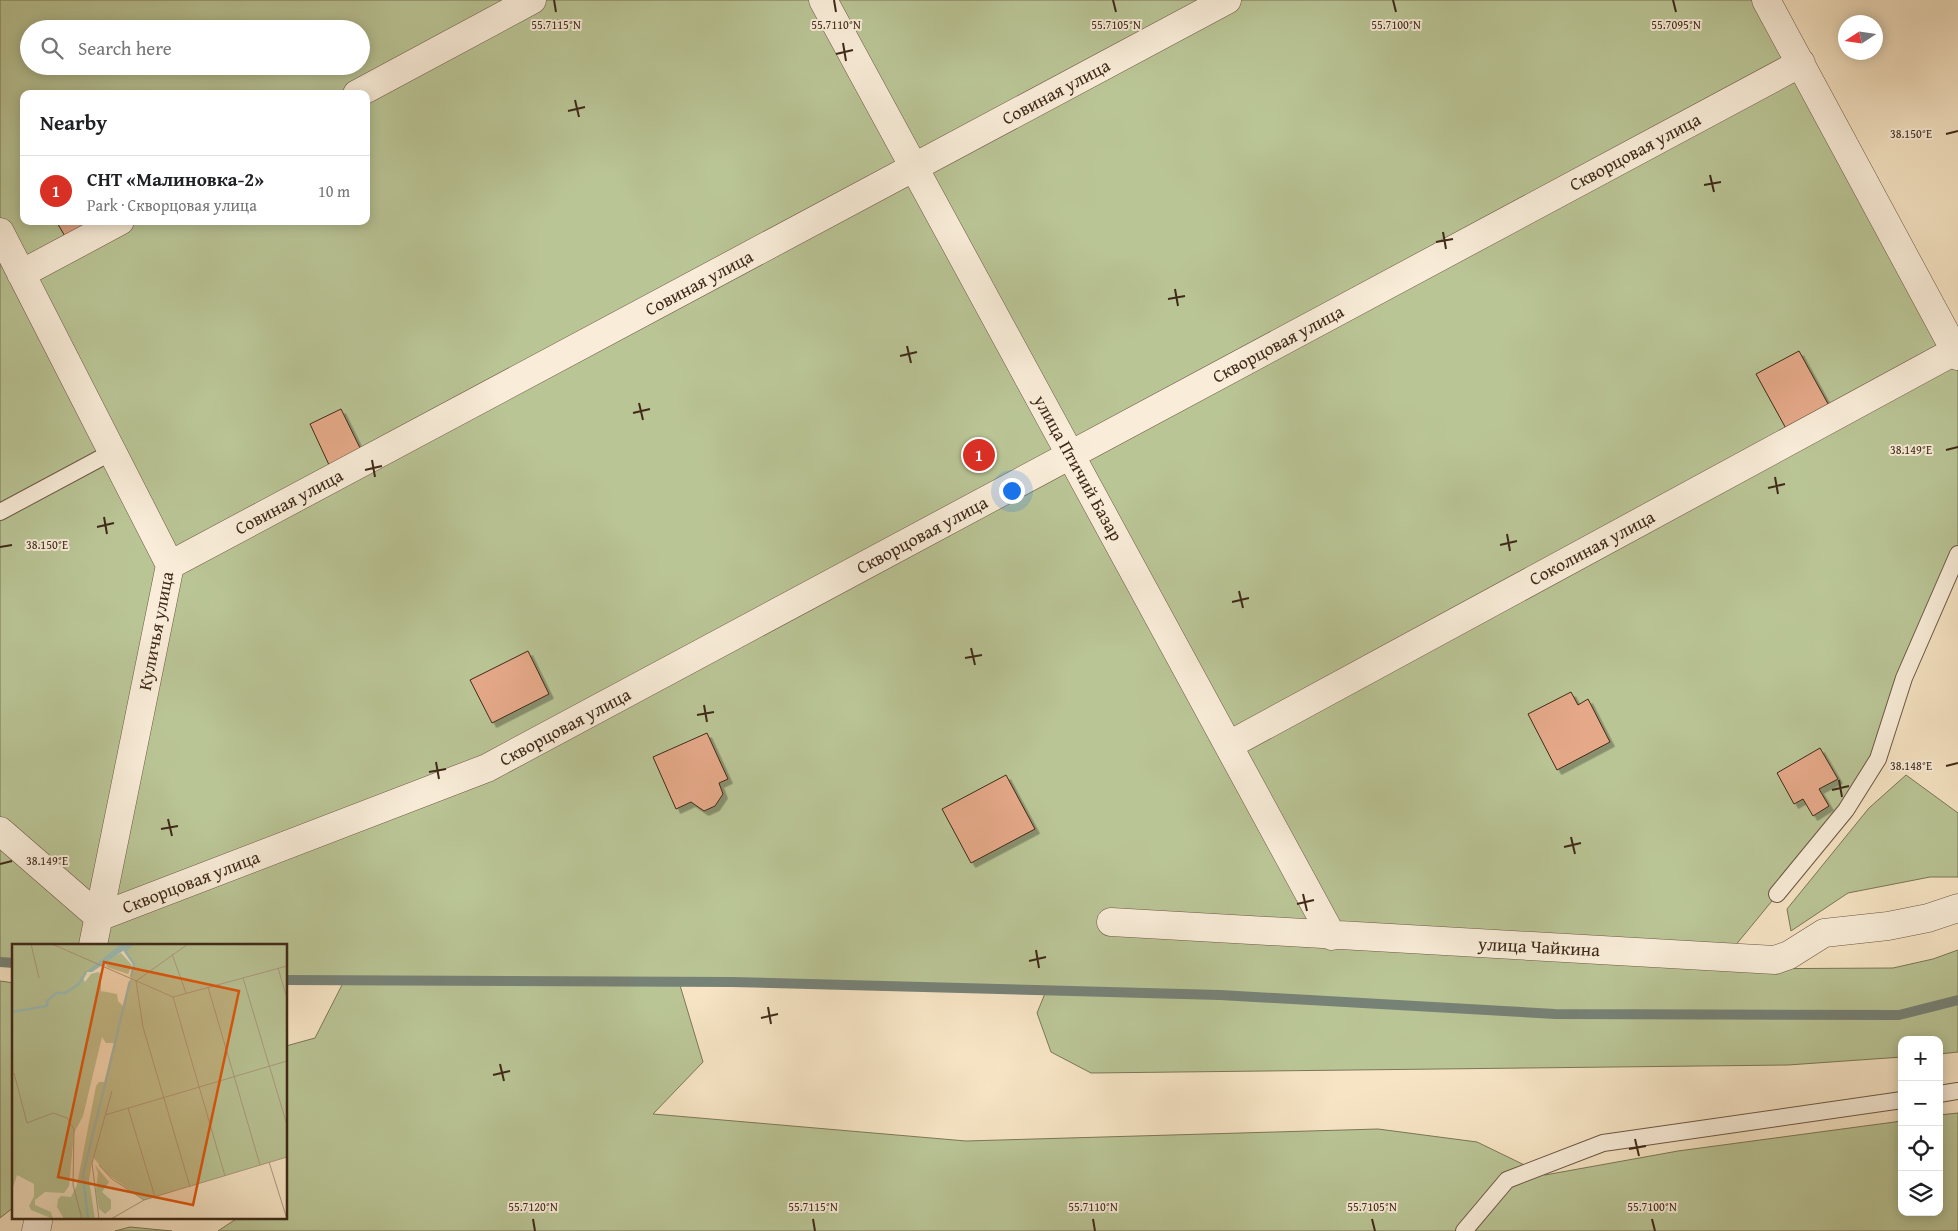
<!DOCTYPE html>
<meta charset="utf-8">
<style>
:root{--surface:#fff;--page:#f6f6f6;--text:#202124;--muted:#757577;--line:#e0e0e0;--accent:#d93025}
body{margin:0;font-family:"Gentium Book Plus",serif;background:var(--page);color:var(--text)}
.controls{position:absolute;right:15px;bottom:15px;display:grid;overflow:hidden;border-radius:10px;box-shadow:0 2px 12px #0003}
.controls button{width:45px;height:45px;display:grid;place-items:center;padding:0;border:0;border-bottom:1px solid var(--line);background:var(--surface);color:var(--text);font:25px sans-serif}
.compass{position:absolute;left:1838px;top:15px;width:45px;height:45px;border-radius:50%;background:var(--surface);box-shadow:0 2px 12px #0003;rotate:258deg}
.you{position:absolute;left:1011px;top:490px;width:18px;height:18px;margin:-12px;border:4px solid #fff;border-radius:50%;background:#1a73e8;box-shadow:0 0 0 8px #1a73e833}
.badge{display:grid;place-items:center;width:32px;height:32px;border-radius:50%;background:var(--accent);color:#fff;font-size:16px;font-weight:700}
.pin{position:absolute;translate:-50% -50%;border:2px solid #fff;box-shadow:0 1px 5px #0006}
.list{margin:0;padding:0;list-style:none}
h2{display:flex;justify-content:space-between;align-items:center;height:65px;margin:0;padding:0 20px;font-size:21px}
h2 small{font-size:16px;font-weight:400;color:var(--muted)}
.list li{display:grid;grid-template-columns:32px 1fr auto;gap:15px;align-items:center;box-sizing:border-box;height:70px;padding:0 20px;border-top:1px solid var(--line)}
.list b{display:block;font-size:19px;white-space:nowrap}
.list p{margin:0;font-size:16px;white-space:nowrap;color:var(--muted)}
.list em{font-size:16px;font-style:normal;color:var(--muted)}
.icon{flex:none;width:28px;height:28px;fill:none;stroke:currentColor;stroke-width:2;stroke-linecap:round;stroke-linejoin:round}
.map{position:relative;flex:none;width:1958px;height:1231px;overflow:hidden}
.search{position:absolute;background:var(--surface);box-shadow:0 2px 12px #0003;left:20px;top:20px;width:350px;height:55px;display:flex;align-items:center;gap:12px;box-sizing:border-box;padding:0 18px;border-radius:28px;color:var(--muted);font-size:19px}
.panel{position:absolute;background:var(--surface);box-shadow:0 2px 12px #0003;left:20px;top:90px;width:350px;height:135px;border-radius:10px}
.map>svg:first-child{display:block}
.green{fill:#bac596;stroke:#7c7757;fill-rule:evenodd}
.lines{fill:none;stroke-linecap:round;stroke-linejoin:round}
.stream{stroke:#778277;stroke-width:10}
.building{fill:#e5a989;stroke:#3f2918;filter:url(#shadow)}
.service-casing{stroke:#6d5843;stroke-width:18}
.minor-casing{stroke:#6d5843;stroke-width:29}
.service{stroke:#f9edd9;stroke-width:16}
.minor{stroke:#f9edd9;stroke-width:28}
.ticks{fill:none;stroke:#3f2918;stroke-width:2}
.labels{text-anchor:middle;stroke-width:4;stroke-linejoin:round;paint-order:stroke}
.street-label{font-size:18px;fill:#3f2918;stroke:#f9edd9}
.inset-river{fill:none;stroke:#9dbeb6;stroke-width:2.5}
.inset-road{fill:none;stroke:#ad997f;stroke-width:1}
.view{fill:#e0570d;fill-opacity:0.15;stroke:#e0570d;stroke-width:2.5}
.inset-edge{fill:none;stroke:#3f2918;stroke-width:2.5}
.ticks-label{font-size:12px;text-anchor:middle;fill:#3f2918;stroke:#f9edd9;stroke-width:4;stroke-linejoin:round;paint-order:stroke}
</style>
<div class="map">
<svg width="1958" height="1231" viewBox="0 0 1958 1231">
<defs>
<filter id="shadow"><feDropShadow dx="4.5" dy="4.5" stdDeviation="0" flood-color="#0004"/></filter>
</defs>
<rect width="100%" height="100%" fill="#f6e4c4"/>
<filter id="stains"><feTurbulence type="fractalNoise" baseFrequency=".004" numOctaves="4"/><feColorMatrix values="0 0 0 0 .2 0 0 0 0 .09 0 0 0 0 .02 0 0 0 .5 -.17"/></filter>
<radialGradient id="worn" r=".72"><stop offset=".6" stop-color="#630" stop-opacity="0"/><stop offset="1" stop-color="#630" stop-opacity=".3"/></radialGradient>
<path class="green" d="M0 0H1766L1958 356V554L1878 759 1809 856 1716 969 1893 968 1933 959 1958 950V1052L1939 1054V1040H1902V1057L1788 1065 1091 1073 1051 1052 1037 1013 1046 991 679 982 703 1062 653 1114 966 1141 1378 1129 1477 1142 1545 1175 1678 1151 1902 1121V1212H1939V1115L1958 1113V1231H218L239 1217H286V1046L315 1038 344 981 286 980V945H14V963L0 962ZM29 29H361V66H29ZM24 94H366V221H24Z
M1906 775 1958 813V877H1930L1848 893 1791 931 1787 909 1869 808Z
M0 981 14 983V1207L0 1218Z
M130 1227 172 1231H115Z"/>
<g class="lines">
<path class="stream" d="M0 962 14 963
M286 980 732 982 1220 995 1555 1014 1899 1015 1958 1000"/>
</g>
<path class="building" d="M56 221H105L69 243Z
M1799 351 1832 411 1789 434 1756 374Z
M341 409 362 452 330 467 310 424Z
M528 651 549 694 492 723 470 680Z
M1571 692 1578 705 1588 699 1610 742 1557 770 1528 714Z
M707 733 728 779 719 783 723 794 715 806 704 811 691 802 676 809 653 757Z
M1820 748 1838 779 1819 789 1829 806 1813 816 1803 799 1794 804 1777 773Z
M1006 775 1035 829 971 863 942 809Z"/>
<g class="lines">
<defs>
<path id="service" d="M0 512 112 452
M1777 894 1846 810 1878 759 1904 678 1958 554
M1939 1094 1958 1091
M1464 1231 1507 1180 1603 1143 1902 1100"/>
<path id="minor" d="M823 0 1332 936
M1766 0 1958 356
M357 94 532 0
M0 232 170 565 93 945
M21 274 120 221
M170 565 1227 0
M1229 745 1955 351
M0 831 99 917
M99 917 487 768 1801 63
M1111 922 1775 960 1789 955 1824 933 1888 926 1928 918 1958 908
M36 1231 39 1217"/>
</defs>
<use href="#service" class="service-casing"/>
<use href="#minor" class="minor-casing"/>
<use href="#service" class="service"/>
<use href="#minor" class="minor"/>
</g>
<path class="ticks" d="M554 0 556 12M834 0 836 12M1113 0 1116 12M1393 0 1396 12M1673 0 1676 12M843 43 846 61M836 54 853 50M575 100 579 117M568 111 585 107M1946 134 1958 131M1710 175 1714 192M1704 185 1721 182M1443 232 1446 249M1436 242 1453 239M1175 289 1178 306M1168 299 1185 296M907 346 911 363M900 356 917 352M639 403 643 420M633 413 650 409M1946 450 1958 447M372 460 375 477M365 470 382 466M1775 477 1778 494M1768 488 1785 484M104 517 107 534M97 527 114 523M1507 534 1510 551M1500 545 1517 541M0 547 12 545M1239 591 1243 608M1232 602 1249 598M971 648 975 665M965 658 982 655M704 705 707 722M697 715 714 712M436 762 439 779M1946 766 1958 763M429 772 446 769M1839 780 1842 797M1832 790 1849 786M168 819 172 836M161 829 178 826M1571 837 1575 854M1564 847 1581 843M0 864 12 861M1303 894 1307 911M1297 904 1314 900M1036 950 1039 968M1029 961 1046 957M768 1007 771 1024M761 1018 778 1014M500 1064 504 1081M493 1075 510 1071M1635 1139 1639 1156M1629 1149 1646 1146M533 1219 535 1231M813 1219 815 1231M1093 1219 1095 1231M1372 1219 1375 1231M1652 1219 1655 1231"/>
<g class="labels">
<g class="street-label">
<text transform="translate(1056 92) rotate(-28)" y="6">Совиная улица</text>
<text transform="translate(1635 152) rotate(-28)" y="6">Скворцовая улица</text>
<text transform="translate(699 283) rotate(-28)" y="6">Совиная улица</text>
<text transform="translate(1278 344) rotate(-28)" y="6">Скворцовая улица</text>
<text transform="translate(1078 468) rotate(61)" y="6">улица Птичий Базар</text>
<text transform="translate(289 502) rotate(-28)" y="6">Совиная улица</text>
<text transform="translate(922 535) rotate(-28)" y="6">Скворцовая улица</text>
<text transform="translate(1592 548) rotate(-28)" y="6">Соколиная улица</text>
<text transform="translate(156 631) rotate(-79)" y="6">Куличья улица</text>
<text transform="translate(565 727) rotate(-28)" y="6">Скворцовая улица</text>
<text transform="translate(191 882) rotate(-21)" y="6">Скворцовая улица</text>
<text transform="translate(1539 947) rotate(3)" y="6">улица Чайкина</text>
</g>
</g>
<g transform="translate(12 944)">
<rect width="275" height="275" fill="#f6e4c4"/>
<path d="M0 0H108L70 32 73 38 79 30 86 28 89 30V47L105 50 106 57 111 62 122 21 113 7 121 0H275V213L132 256 95 230 81 213 77 236 83 275H52L45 263 46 255 49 252 59 253 65 241 84 142 87 138H94L103 99H94L90 93 71 172 62 189 57 242 52 249 33 248 23 256V261L39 268 41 275 19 266 17 262 22 252V240L5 231 0 246ZM109 9 120 21 116 30 95 23 93 17ZM83 221 97 238 90 248 99 256V265L93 270 87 265 84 247 86 229Z" fill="#bac596"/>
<path d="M108 0H121L80 28H74Z" fill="#9dbeb6"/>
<path class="inset-river" d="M119 33 122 20 113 7 121 0M0 68 35 62V57L44 49H53L67 40 74 28M76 275 71 231 118 37"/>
<path class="inset-road" d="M19 0 27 34M40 0 161 53 275 22M160 10 174 49M266 24 275 54M231 34 275 181M124 37 131 83 178 243M124 37 176 0M196 43 248 221M161 53 213 232M2 129 15 179 41 169 55 174 62 185 61 241 70 275M116 164 143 253M93 171 275 117M257 218 275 275M87 221 100 235 132 256M87 275 80 219 100 147M99 275 132 256 275 213"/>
<path class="view" d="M92 18 227 47 181 261 46 233Z"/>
<rect width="275" height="275" class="inset-edge"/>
</g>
<g class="ticks-label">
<text x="556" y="29">55.7115°N</text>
<text x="836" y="29">55.7110°N</text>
<text x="1116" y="29">55.7105°N</text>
<text x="1396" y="29">55.7100°N</text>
<text x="1676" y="29">55.7095°N</text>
<text x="1911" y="138">38.150°E</text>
<text x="1911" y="454">38.149°E</text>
<text x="47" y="549">38.150°E</text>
<text x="1911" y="770">38.148°E</text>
<text x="47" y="865">38.149°E</text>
<text x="533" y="1211">55.7120°N</text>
<text x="813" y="1211">55.7115°N</text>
<text x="1093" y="1211">55.7110°N</text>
<text x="1372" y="1211">55.7105°N</text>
<text x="1652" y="1211">55.7100°N</text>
</g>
<rect width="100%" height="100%" filter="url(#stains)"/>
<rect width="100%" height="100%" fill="url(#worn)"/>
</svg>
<div class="controls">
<button>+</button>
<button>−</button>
<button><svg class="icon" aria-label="locate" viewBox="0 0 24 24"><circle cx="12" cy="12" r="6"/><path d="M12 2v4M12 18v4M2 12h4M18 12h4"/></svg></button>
<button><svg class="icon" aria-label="layers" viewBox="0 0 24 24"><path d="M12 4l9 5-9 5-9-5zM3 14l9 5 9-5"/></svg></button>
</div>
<svg class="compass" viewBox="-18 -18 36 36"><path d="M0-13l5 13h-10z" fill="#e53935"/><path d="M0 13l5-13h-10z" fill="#757577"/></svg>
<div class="you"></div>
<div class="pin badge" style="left:979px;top:455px">1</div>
<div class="search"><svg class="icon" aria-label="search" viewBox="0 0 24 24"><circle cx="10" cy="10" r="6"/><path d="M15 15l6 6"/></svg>Search here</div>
<section class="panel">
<h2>Nearby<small></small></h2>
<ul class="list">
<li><span class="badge">1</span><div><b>СНТ «Малиновка-2»</b><p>Park · Скворцовая улица</p></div><em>10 m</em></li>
</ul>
</section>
</div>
